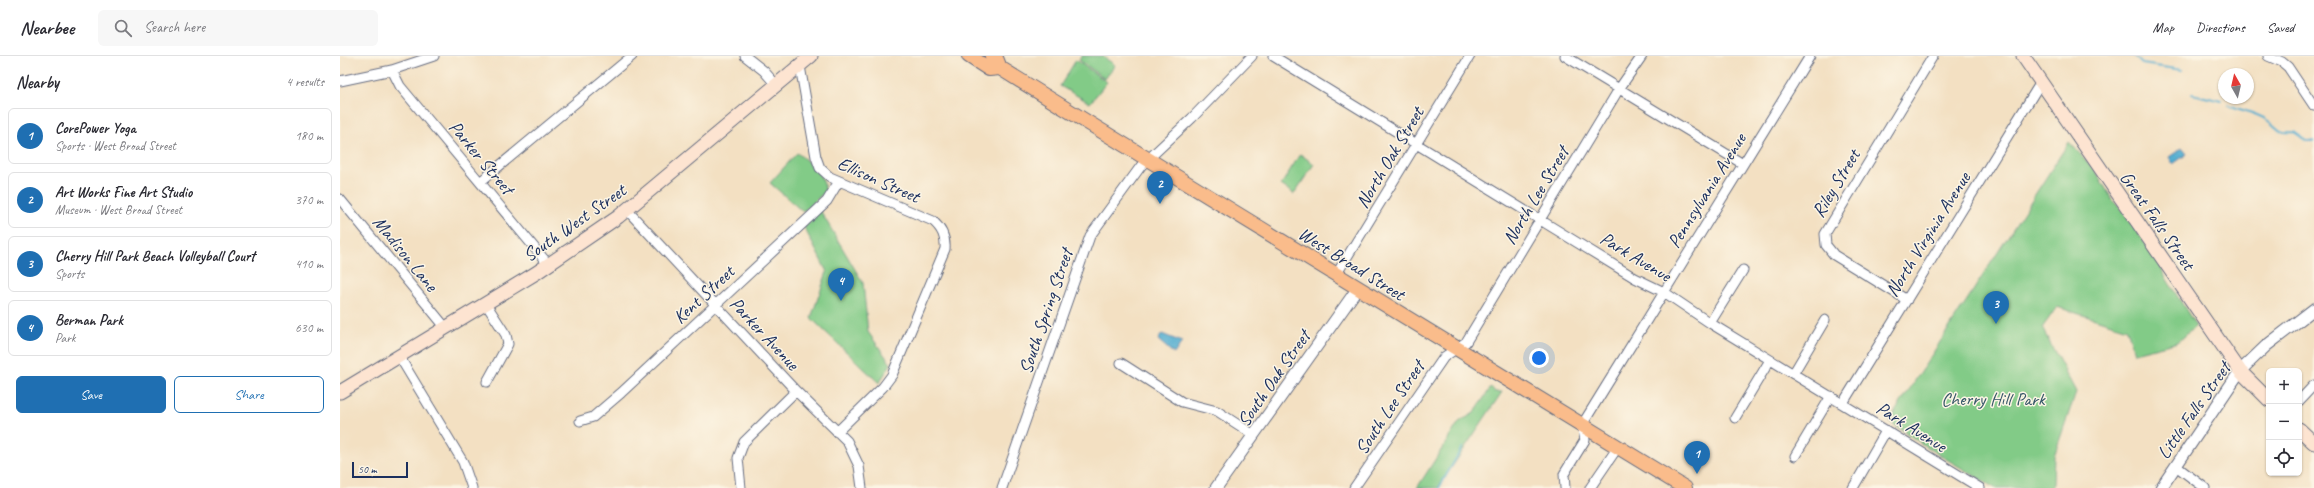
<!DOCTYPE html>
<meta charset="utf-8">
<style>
:root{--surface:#fff;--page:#f7f7f7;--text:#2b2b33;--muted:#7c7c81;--line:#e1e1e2;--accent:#1f6fb2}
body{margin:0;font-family:Caveat,sans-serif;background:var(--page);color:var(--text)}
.controls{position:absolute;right:12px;bottom:12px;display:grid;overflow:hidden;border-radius:6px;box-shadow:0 1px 3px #0004}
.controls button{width:36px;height:36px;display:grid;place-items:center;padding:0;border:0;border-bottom:1px solid var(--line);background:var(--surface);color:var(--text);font:20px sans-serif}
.compass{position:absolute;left:1878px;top:12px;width:36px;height:36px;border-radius:50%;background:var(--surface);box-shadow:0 1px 3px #0004;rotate:352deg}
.scale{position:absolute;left:12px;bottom:10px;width:56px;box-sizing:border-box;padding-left:4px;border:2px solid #1b2f5e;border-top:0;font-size:11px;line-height:14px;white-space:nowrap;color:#1b2f5e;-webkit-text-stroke:3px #fcf5e5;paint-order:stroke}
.you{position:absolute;left:1199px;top:302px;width:14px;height:14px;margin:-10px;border:3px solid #fff;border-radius:50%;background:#1a73e8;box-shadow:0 0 0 6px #1a73e833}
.badge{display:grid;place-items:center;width:26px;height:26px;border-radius:50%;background:var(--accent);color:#fff;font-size:13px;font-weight:700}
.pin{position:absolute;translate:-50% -33px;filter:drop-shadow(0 1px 2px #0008)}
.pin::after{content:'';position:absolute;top:21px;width:14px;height:12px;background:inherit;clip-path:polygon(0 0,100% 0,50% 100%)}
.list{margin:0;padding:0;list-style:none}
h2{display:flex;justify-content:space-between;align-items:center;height:52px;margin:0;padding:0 16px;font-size:17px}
h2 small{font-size:13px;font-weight:400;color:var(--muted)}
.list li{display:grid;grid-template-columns:26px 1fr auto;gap:12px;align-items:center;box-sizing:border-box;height:56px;margin:0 8px 8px;padding:0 8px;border:1px solid var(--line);border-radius:6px}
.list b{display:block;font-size:15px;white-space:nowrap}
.list p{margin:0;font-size:13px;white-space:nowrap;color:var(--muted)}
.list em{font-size:13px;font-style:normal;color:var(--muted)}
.actions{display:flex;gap:8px;padding:12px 16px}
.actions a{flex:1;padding:9px 0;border:1px solid var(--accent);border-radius:6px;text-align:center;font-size:14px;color:var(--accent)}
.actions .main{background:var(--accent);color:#fff}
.icon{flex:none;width:22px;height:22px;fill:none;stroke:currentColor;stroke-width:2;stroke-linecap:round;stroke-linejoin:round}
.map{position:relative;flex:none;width:1974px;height:432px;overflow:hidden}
header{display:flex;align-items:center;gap:24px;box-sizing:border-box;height:56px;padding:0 20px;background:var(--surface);border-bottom:1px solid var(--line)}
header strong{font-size:19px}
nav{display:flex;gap:22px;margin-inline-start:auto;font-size:14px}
.search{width:280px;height:36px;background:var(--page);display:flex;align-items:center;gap:10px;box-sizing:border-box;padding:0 14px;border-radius:6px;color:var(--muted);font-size:15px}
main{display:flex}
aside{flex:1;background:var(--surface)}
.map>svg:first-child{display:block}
.green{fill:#82cb87;stroke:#4e7d72}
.water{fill:#53add0;stroke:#376e97}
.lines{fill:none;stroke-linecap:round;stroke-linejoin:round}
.stream{stroke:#53add0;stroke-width:2}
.minor-casing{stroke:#676d81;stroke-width:11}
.tertiary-casing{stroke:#676d81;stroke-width:13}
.secondary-casing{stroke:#676d81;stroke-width:15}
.primary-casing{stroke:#676d81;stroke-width:16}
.minor{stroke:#fff;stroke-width:9}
.tertiary{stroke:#fff;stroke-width:11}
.secondary{stroke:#fde4d1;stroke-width:13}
.primary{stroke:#fabc8b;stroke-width:14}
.labels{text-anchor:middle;stroke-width:3;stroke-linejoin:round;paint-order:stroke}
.street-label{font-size:19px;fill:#1b2f5e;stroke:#fcf5e5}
.park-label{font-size:19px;fill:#355668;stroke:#fcf5e5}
</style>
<header>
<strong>Nearbee</strong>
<div class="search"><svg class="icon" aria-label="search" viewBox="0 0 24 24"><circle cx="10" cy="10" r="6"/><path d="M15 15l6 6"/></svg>Search here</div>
<nav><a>Map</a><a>Directions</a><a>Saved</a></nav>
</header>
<main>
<aside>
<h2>Nearby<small>4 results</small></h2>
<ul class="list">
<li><span class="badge">1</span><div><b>CorePower Yoga</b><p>Sports · West Broad Street</p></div><em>180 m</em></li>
<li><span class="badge">2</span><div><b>Art Works Fine Art Studio</b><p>Museum · West Broad Street</p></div><em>370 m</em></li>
<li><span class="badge">3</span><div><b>Cherry Hill Park Beach Volleyball Court</b><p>Sports</p></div><em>410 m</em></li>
<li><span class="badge">4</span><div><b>Berman Park</b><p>Park</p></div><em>630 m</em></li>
</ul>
<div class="actions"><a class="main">Save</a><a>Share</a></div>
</aside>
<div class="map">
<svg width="1974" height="432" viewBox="0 0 1974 432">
<rect width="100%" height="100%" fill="#fcf5e5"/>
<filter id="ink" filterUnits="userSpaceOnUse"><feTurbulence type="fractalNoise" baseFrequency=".025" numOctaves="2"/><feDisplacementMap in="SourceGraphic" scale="8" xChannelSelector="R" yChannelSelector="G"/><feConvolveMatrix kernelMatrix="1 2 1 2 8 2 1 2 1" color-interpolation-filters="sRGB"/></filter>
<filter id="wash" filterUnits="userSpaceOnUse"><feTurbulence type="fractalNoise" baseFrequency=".012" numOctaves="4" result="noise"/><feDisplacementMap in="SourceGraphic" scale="16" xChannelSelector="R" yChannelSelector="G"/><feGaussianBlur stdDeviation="0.9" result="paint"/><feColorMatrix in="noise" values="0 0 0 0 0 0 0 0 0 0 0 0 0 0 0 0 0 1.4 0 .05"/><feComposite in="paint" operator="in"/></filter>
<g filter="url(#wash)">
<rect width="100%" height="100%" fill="#f3e0c2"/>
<path class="green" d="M742 0H762L775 9 765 23 739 4Z
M736 4 767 26 750 47 720 30Z
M1729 86 1754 113 1772 143 1780 151 1822 212 1823 217 1856 270 1838 286 1794 297 1787 273 1717 251 1702 272 1736 336 1714 400 1713 428 1710 432H1655L1591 394 1549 365Z
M457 97C468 105 486 120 485 136L463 156 430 127Z
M960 98 974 108 954 138 941 129Z
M480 154 523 227 528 276 551 308 539 327 471 262 487 216 464 171Z
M1151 331 1155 336H1162L1098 432H1077L1119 366 1134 357Z"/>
<path class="water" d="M1842 92 1847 98 1833 108 1829 101Z
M822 278 842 286 834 298 818 284Z"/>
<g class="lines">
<path class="stream" d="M1794 0 1802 8 1842 14
M1852 38 1882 45
M1889 49C1900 54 1917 57 1927 64 1939 72 1937 78 1954 76L1967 85H1974
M1099 432 1122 392"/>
</g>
</g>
<g filter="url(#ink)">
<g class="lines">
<defs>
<path id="minor" d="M405 0 424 15 437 30
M933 0 1295 222 1324 236 1370 267 1640 432
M1225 0 1403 108
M1928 0 1942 6 1948 11 1974 50
M460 10 476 101 480 112 490 121 593 165C602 173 606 181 605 193L552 319 543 331 497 376
M52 14 60 30 208 208
M0 25 52 14 94 0
M140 126 292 0
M0 143 106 272
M287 154 456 335 507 385 519 410 522 432
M996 219 1130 0
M1567 244 1494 199 1486 189 1485 178 1593 0
M146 248 166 279 168 288 147 326
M1370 267 1403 214
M59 300 123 406 132 432
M781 307 842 346 877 355 914 379
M1453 318 1485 264
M1959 345 1974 329
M1503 347 1701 26
M1395 362 1430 304
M240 365 253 361 281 337 487 145 499 125
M1455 400 1491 340
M1836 410 1865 432
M401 432 398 402 404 386 456 335
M662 432 750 180 801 110 852 62 912 0
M1014 432 1104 301 1126 286 1279 33 1302 0
M1225 432 1224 418 1245 384 1242 369 1470 0
M1250 432 1278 391
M1513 432 1546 375"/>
<path id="tertiary" d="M876 432 1018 232
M1821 432 1900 315 1926 290 1974 253"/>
<path id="secondary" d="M1683 0 1900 315 1929 344
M0 336 196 217 278 161 471 0
M1959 373 1974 387"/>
<path id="primary" d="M629 0 649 13 660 12
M652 0 656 2 660 12 747 66 1345 432"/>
</defs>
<use href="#minor" class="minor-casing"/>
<use href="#tertiary" class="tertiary-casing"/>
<use href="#secondary" class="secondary-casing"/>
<use href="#primary" class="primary-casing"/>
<use href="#minor" class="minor"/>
<use href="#tertiary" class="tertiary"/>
<use href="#secondary" class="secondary"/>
<use href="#primary" class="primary"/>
</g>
</g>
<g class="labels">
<g class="street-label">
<text transform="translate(142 101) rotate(50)" y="7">Parker Street</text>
<text transform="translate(1049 101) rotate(-59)" y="7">North Oak Street</text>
<text transform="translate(539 123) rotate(24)" y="7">Ellison Street</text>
<text transform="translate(1495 127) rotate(-59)" y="7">Riley Street</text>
<text transform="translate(1366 134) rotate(-58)" y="7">Pennsylvania Avenue</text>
<text transform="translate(1195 139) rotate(-59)" y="7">North Lee Street</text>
<text transform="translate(1818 164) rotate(55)" y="7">Great Falls Street</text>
<text transform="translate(234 166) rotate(-35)" y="7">South West Street</text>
<text transform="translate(1587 178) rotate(-58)" y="7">North Virginia Avenue</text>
<text transform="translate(66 197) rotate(51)" y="7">Madison Lane</text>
<text transform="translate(1296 200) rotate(31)" y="7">Park Avenue</text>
<text transform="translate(1012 207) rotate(32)" y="7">West Broad Street</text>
<text transform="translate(363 238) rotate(-43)" y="7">Kent Street</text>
<text transform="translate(705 255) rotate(-71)" y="7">South Spring Street</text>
<text transform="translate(425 277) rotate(47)" y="7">Parker Avenue</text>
<text transform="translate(933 322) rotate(-55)" y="7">South Oak Street</text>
<text transform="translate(1049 351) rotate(-56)" y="7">South Lee Street</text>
<text transform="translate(1853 354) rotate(-55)" y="7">Little Falls Street</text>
<text transform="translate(1572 370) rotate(32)" y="7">Park Avenue</text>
</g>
<g class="park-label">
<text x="1653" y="349">Cherry Hill Park</text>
</g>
</g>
</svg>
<div class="controls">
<button>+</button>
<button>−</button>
<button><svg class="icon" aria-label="locate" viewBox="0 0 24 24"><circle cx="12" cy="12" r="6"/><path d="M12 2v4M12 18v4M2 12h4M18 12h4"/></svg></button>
</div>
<svg class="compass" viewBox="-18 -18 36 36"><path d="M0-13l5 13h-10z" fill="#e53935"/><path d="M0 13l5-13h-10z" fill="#7c7c81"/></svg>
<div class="scale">50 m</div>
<div class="you"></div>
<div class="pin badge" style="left:1357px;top:418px">1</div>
<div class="pin badge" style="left:820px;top:148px">2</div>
<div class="pin badge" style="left:1656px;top:268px">3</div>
<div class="pin badge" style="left:501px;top:245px">4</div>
</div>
</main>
